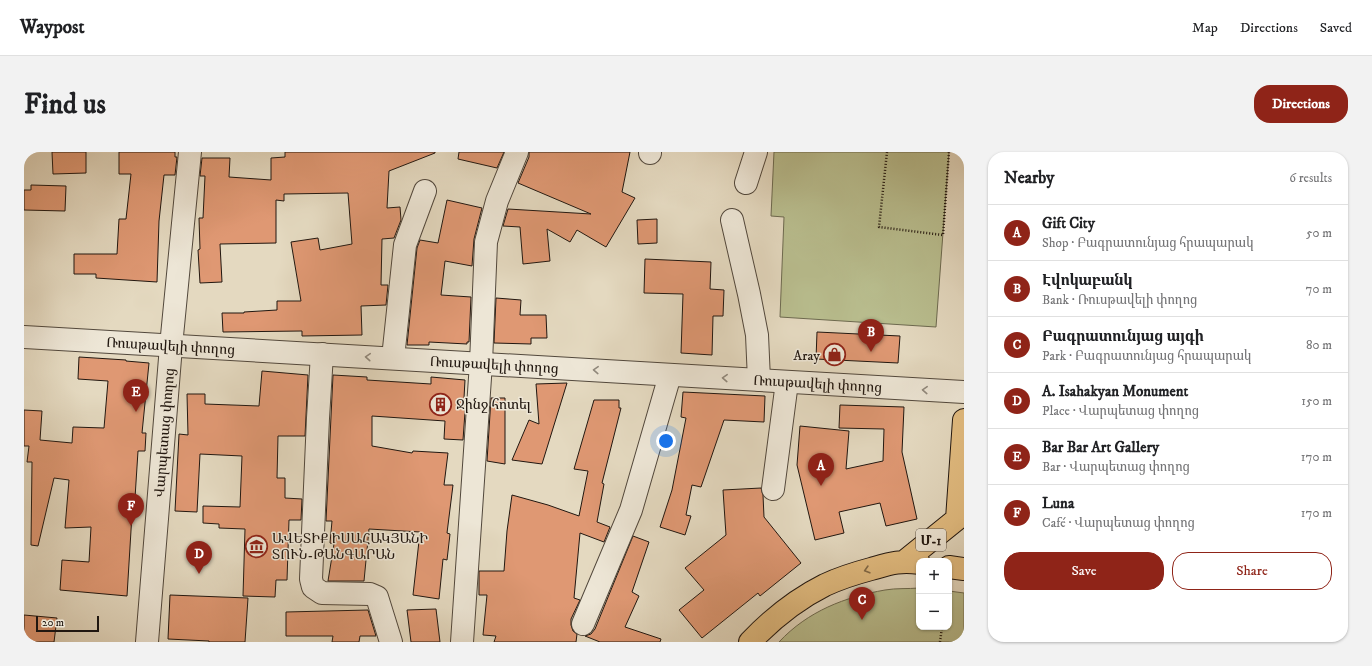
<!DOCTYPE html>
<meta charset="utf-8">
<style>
:root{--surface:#fff;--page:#f2f2f2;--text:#202124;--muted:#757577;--line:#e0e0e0;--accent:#8f2418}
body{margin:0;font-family:"IM FELL DW Pica","Noto Serif Armenian",serif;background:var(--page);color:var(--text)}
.controls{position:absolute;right:12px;bottom:12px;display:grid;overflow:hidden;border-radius:8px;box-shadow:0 1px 3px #0004}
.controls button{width:36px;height:36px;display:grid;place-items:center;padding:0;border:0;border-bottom:1px solid var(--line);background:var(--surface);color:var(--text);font:20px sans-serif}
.scale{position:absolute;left:12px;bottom:10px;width:63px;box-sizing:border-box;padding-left:4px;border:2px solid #211710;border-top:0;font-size:11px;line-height:14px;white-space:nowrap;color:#211710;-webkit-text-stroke:3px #ede6d6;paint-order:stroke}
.you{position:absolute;left:642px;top:289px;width:14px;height:14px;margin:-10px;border:3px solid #fff;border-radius:50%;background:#1a73e8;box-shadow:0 0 0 6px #1a73e833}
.badge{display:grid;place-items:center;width:26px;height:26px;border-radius:50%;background:var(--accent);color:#fff;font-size:13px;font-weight:700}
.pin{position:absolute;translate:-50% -33px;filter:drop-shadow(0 1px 2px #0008)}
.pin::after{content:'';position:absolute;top:21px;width:14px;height:12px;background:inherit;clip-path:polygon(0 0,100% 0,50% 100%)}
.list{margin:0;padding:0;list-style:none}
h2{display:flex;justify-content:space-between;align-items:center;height:52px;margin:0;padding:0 16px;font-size:17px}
h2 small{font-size:13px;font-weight:400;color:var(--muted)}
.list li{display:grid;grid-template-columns:26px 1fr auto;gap:12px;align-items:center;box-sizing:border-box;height:56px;padding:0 16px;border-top:1px solid var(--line)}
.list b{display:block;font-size:15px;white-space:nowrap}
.list p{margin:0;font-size:13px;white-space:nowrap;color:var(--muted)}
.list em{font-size:13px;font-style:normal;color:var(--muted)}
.actions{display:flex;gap:8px;padding:12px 16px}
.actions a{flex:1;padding:9px 0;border:1px solid var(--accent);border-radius:16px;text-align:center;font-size:14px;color:var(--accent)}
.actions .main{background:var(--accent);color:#fff}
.map{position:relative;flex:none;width:940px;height:490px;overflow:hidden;border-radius:16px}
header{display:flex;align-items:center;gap:24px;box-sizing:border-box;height:56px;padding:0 20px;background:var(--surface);border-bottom:1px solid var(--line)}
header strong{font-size:19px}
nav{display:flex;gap:22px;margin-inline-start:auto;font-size:14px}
.intro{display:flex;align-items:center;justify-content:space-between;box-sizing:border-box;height:96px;padding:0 24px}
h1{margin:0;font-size:28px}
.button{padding:10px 18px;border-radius:16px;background:var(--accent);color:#fff;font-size:14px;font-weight:700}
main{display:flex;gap:24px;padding:0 24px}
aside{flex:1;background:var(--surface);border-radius:16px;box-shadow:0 1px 3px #0004}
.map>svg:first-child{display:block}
.park{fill:#b9be8f;stroke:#6d6a50}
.building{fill:#df9873;stroke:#211710}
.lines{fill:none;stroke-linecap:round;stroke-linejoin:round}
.minor-casing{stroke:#52483c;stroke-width:24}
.highway-casing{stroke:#211710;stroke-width:24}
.path{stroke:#211710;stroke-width:2.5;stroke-dasharray:1 2;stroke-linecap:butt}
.minor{stroke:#ede6d6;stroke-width:22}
.highway{stroke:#e2bc80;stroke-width:22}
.oneway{stroke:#91897d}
.oneway2{stroke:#826a48}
.labels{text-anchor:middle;stroke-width:3;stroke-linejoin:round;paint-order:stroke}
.shield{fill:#ede6d6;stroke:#5e554b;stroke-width:1}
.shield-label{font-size:13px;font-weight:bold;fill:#211710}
.street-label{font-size:14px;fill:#211710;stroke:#ede6d6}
.poi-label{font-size:14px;fill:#211710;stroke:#ede6d6;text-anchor:start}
</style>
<header>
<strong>Waypost</strong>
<nav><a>Map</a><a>Directions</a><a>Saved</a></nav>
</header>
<div class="intro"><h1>Find us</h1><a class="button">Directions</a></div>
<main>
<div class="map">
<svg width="940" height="490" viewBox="0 0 940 490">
<rect width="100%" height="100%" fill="#e4d9c0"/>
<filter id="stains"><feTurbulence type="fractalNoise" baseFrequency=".005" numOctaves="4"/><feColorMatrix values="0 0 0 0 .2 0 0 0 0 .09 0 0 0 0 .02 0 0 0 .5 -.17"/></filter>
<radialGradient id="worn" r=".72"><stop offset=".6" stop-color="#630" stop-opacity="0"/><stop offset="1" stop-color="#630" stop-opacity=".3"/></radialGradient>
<path class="park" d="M750 0H925L912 175 756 165 760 65 747 64Z
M895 436V475H925V439L940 441V490H755C784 459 821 445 861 438 872 436 884 437 895 436Z"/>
<path class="building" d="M28 0H62V21L29 22Z
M95 0H151V5H153L151 23H140L135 69 133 130 72 126V122H50V102H93L95 67H102L107 22H95Z
M261 0H411V1L365 19 363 56 376 55 377 68 370 86 358 87 357 133H364L362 153 337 154 338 183 278 184V179L199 180 198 161H220V160L253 158V149H277L267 90 294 86 296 98 328 92 324 41 260 42V49L252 48V91L196 92 198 130 176 131 174 98 176 97 175 66H179L181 24H176L178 6H206L205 25 247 28V6L261 5Z
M435 0H480L473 16 434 7Z
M505 0H606L598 40 611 46 582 95 553 78 546 90 523 77 526 109 499 112 496 75 479 74 484 57 567 62 494 31 505 5Z
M7 33 42 34 41 59 0 58V38H7Z
M423 48 458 56 450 87 448 114 421 109 417 143 447 145 445 190H443V192L405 190V193H383L393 96 396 88 414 91Z
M633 67V91L614 92 613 68Z
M621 107 687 110 686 137 700 138 699 164H689L688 203 657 201 659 142 620 141Z
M472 146 497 148 496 163H522L523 186H507V192L470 191Z
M793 180 876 184 874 211 792 207Z
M55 205 102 208V209L125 211 118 281H122L121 299H114L111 346H109L103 444 36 438 38 408 65 410 67 375 41 376 45 328 30 326 14 394 7 393 8 310H3L5 294H0V258L18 259 16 288 48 291 49 275 80 276 84 229 54 227Z
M238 219 284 223 281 284H254L253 326H261V346L278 347 277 368H265L263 428H252L251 445 219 444 221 377 195 376V372L179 371V354L216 355 218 304 176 302 173 360 151 359 155 282 164 283 163 242H181V252L235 254Z
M309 223 343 225V228L407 232V225L441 228 440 246H442L439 288 420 287 421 269 348 264V294L388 301 389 299 424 301 420 333H429L423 381 426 382 423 408 419 407 415 447 389 443 396 380 345 377 340 429H304L310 392 306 391 308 369H302Z
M543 231 518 312 488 308 505 268 515 272 512 232Z
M659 240 741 244 740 270 700 268 677 335 668 333 662 363 667 364 661 383 636 375 648 338 662 266 657 265Z
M467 246H481V312L463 309Z
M570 248H595V256H597L578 331 580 332 573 370 586 375 580 390 556 381 550 446 556 448 547 467V473L549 479 553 482 552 490H470L472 484 459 483 463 443H455V419H480L483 379 488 343 524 353 555 364 564 319 550 317Z
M816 253 880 255 878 300 893 367 862 374 856 351 815 360 820 381 791 388 773 313 776 274 825 279 822 317 859 309 860 277 815 276Z
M737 336 739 343 740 365 777 411 736 444 734 441 678 486 655 458 680 438 661 416 702 383 699 338Z
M609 384 625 390 608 440 615 444 601 475 637 487 636 490H576L561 484 567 482 571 477Z
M146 443 224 446 221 490H185V489L144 487Z
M412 457 416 490H387L383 458Z
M344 458 352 484H336L335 490H308L309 484H262V460Z
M0 463 33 466 30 490H0Z"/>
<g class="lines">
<defs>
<g id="minor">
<path d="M626 1V0"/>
<path d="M722 31 732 0"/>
<path d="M708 68 725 142 733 183 735 228"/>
<path id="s1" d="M0 185 940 240"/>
<path d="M298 202 294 266 287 427 289 435 298 441 346 442 353 445 367 490"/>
<path d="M369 206 381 93 401 39"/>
<path d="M749 337 763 230"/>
<path d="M559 472 607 358 646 223"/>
<path id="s2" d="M123 490 147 194 166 0"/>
<path d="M438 490 457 211 462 90 473 49 493 0"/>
</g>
<path id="highway" d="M933 367 940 268
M881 409 933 367
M925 415 940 417
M726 490C747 468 773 447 801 433 816 426 832 421 847 417 865 412 876 408 895 411"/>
</defs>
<use href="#minor" class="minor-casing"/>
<use href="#highway" class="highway-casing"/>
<path class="path" d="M863 0 855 75 919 83 925 0
M916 490 918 475"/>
<use href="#minor" class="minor"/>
<use href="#highway" class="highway"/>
</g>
<defs><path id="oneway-chevron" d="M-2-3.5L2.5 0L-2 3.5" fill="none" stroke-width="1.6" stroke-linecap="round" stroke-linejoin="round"/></defs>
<g class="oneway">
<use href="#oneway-chevron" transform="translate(344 205) rotate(-176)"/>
<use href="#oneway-chevron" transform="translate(572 218) rotate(-177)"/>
<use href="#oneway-chevron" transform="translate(701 226) rotate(-177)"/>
<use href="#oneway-chevron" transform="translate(901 238) rotate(-177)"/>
</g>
<use class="oneway2" href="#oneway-chevron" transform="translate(843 418) rotate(164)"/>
<defs>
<symbol id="shop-ring" viewBox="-11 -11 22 22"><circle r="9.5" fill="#ede6d6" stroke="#8f2418" stroke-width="1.5"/><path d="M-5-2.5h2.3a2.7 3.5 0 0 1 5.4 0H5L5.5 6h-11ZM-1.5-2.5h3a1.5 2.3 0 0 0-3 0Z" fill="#8f2418"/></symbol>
<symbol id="building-ring" viewBox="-11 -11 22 22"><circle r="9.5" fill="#ede6d6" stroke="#8f2418" stroke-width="1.5"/><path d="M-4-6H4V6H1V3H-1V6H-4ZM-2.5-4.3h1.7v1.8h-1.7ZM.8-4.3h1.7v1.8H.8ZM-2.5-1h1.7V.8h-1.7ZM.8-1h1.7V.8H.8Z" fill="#8f2418"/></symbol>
<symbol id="museum-ring" viewBox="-11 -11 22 22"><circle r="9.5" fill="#ede6d6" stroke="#8f2418" stroke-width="1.5"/><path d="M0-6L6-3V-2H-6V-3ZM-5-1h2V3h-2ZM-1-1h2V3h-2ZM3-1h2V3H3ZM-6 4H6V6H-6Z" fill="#8f2418"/></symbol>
</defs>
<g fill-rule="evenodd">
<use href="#shop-ring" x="798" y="190" width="25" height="25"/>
<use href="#building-ring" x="404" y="240" width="25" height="25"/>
<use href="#museum-ring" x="220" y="382" width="25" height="25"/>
</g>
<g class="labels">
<rect class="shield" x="892" y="377" width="30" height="22" rx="3"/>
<g class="shield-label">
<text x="907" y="393">Մ-1</text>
</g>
<g class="street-label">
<text dy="5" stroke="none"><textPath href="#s1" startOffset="147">Ռուսթավելի փողոց</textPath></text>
<text dy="5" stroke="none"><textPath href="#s1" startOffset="471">Ռուսթավելի փողոց</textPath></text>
<text dy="5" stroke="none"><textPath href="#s1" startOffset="795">Ռուսթավելի փողոց</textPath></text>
<text dy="5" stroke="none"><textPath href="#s2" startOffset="210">Վարպետաց փողոց</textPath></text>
</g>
<g class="poi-label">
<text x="796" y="208" text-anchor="end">Aray</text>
<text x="432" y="257">Ջինջ հոտել</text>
<text x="248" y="391">ԱՎԵՏԻՔ ԻՍԱՀԱԿՅԱՆԻ<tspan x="248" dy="16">ՏՈՒՆ-ԹԱՆԳԱՐԱՆ</tspan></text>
</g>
</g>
<rect width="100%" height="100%" filter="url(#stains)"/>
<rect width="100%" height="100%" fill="url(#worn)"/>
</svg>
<div class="controls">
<button>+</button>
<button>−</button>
</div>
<div class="scale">20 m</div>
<div class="you"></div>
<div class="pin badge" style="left:797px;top:334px">A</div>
<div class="pin badge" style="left:847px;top:200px">B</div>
<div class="pin badge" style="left:838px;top:468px">C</div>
<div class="pin badge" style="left:175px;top:422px">D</div>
<div class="pin badge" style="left:112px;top:260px">E</div>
<div class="pin badge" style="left:107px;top:374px">F</div>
</div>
<aside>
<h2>Nearby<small>6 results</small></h2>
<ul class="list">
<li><span class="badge">A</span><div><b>Gift City</b><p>Shop · Բագրատունյաց հրապարակ</p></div><em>50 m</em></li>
<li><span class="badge">B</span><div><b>Էվոկաբանկ</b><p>Bank · Ռուսթավելի փողոց</p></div><em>70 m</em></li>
<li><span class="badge">C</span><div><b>Բագրատունյաց այգի</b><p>Park · Բագրատունյաց հրապարակ</p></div><em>80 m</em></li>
<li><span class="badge">D</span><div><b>A. Isahakyan Monument</b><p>Place · Վարպետաց փողոց</p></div><em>150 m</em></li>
<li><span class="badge">E</span><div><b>Bar Bar Art Gallery</b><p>Bar · Վարպետաց փողոց</p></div><em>170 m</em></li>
<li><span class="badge">F</span><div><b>Luna</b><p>Café · Վարպետաց փողոց</p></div><em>170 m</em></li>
</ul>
<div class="actions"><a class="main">Save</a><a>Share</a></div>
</aside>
</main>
